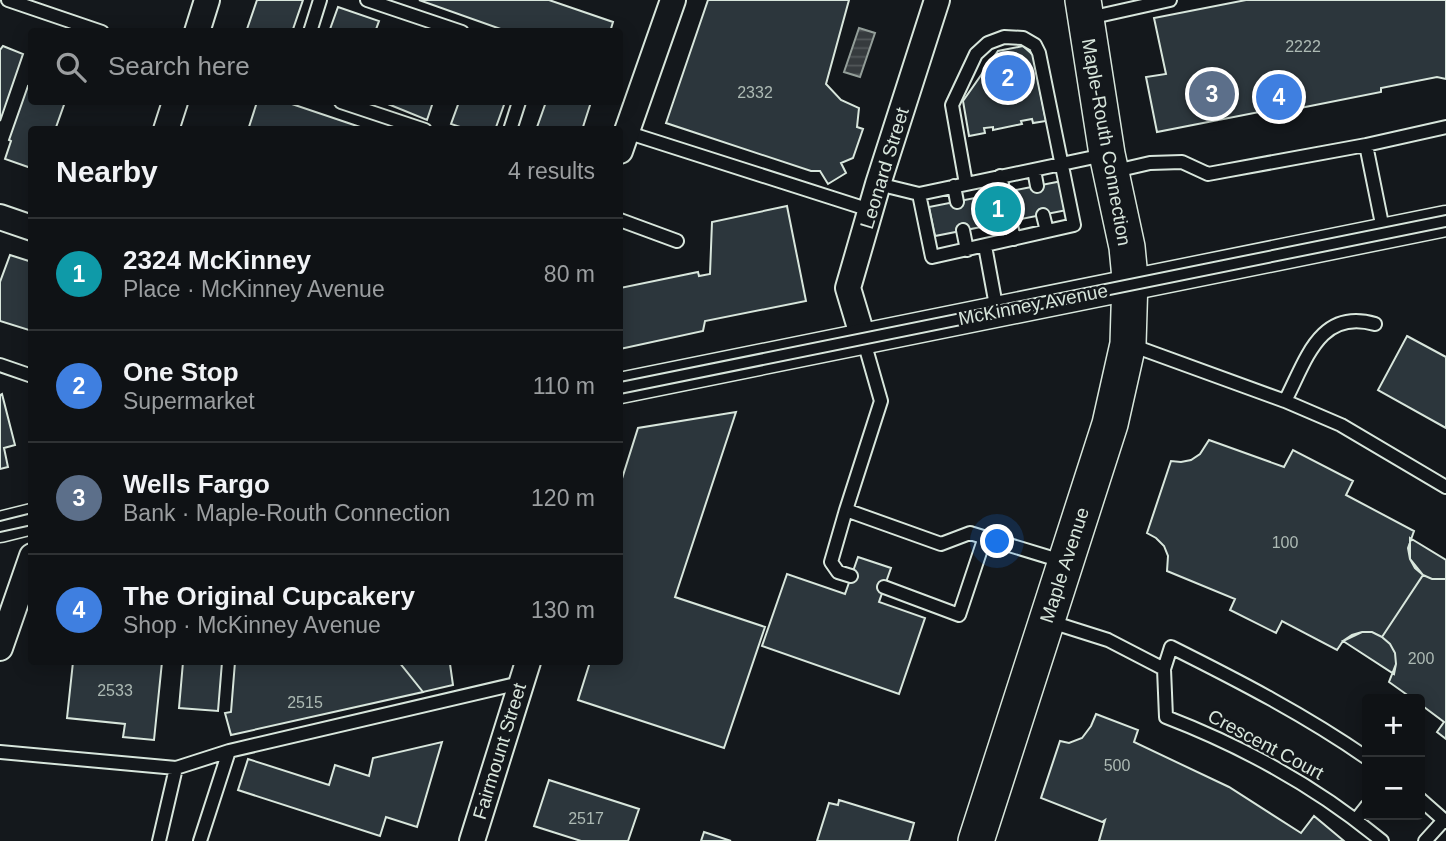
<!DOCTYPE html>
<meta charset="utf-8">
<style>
:root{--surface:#0f1215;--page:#181b1e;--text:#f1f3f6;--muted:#9b9ea0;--line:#2f3234;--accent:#ffb74d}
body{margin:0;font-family:Helvetica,sans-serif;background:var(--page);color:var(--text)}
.controls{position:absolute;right:21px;bottom:21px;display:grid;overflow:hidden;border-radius:7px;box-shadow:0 4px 18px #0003}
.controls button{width:63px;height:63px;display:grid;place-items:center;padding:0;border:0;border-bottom:2px solid var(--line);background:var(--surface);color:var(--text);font:35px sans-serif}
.you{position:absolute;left:998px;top:542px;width:24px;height:24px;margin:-18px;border:5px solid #fff;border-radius:50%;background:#1a73e8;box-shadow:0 0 0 10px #1a73e833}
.badge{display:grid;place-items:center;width:46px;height:46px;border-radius:50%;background:var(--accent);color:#fff;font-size:23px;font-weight:700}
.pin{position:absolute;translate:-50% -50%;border:4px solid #fff;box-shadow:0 2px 7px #0006}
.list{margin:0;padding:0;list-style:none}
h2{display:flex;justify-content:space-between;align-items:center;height:91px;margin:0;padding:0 28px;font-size:30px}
h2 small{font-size:23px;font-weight:400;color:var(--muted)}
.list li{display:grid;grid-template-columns:46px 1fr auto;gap:21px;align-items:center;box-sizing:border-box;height:112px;padding:0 28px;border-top:2px solid var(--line)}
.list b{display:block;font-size:26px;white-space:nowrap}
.list p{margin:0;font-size:23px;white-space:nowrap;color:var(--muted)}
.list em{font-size:23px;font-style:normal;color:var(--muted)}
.icon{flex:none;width:38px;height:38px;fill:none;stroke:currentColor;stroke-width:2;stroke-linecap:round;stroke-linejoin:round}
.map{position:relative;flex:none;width:1446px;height:841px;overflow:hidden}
.search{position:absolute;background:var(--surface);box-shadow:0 4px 18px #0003;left:28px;top:28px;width:595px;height:77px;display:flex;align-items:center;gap:18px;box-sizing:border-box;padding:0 24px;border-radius:7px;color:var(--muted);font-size:26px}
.panel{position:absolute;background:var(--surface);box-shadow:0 4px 18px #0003;left:28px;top:126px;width:595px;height:539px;border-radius:7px}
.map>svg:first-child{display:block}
.water{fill:url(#water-rules);stroke:#939e99;stroke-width:2}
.building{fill:#2c363c;stroke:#d8e6dc;stroke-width:2}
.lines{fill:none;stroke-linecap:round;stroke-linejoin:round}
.service-casing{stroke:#d8e6dc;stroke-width:16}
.minor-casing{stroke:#d8e6dc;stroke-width:28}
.tertiary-casing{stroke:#d8e6dc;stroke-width:33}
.secondary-casing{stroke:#d8e6dc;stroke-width:38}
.service{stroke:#14181c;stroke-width:12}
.minor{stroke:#14181c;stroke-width:24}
.tertiary{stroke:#14181c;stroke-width:30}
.secondary{stroke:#14181c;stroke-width:35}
.tram{stroke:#d8e6dc;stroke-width:2}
.labels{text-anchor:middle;stroke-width:5;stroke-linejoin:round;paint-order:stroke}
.number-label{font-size:16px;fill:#adbab4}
.street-label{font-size:19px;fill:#d8e6dc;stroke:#14181c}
</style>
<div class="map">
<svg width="1446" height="841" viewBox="0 0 1446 841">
<defs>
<pattern id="water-rules" width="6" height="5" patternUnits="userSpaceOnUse" patternTransform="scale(1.75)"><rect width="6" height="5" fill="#363b3e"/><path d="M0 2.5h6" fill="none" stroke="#525759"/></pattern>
</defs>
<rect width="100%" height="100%" fill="#14181c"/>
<path class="water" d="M859 28 875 33 860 77 844 72Z"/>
<path class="building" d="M257 0H303L292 32H246Z
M419 0H549L613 22 610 32H509Z
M708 0H849L826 84 841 100 859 108 857 127 863 129 853 158 841 163 846 173 828 184 820 171H811L666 123Z
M1246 0H1446V79L1437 77 1381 88V92L1285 111V107L1157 132 1146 77 1166 74 1154 18Z
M338 7 379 21 375 32H329Z
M3 46 23 54 0 121V50Z
M1023 46 1033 55 1046 121 1033 123 1032 119 1021 121 1022 124 993 130V127L984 128 985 133 969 136 963 101 998 51Z
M28 86 32 87V102H65L55 130H32L31 168 5 159 11 141 9 140Z
M257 102H286L369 130H248Z
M383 102H433L427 120Z
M459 102H505L495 130H469L451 124Z
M546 102H591L582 130H536Z
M1062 181 1067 210 935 236 929 207Z
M787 206 806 301 705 321 703 331 620 349V288L698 272 699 276 710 274 712 222Z
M10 255 32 262V331L0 321V282Z
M1407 336 1446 357V428L1378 390Z
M2 394 15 445 4 448 8 467 0 469V395Z
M736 412 675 597 765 627 724 748 578 700 590 662H620V485L638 428Z
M1209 440 1284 467 1293 450 1353 481 1346 495 1414 531 1408 548 1410 559 1423 575 1382 637 1372 632H1362L1352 635 1343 641 1337 650 1282 621 1276 633 1230 610 1235 599 1167 571 1168 556 1164 546 1156 538 1147 533 1171 461 1181 462 1191 460 1200 454Z
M1410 538 1446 560V579H1432L1423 575 1415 568 1410 559Z
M858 557 891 568 879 602 925 618 899 694 762 646 787 574 845 594Z
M1423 575 1432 579H1446V739L1437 732 1444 722 1420 704V699H1413L1389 682 1396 664 1395 653 1390 644 1382 637Z
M1362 632H1372L1382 637 1390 644 1395 653 1396 664 1394 674 1343 641Z
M73 662H162L154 740 123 737 125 724 67 718Z
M183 662H222L218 711 179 708Z
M235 662H399L423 692 231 735 225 713 231 712Z
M399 662H462L450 664 453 685 423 692Z
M1096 714 1138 730 1134 742 1229 787 1301 833 1314 816 1344 841H1099L1105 820 1102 822 1041 798 1060 741 1069 743 1082 738 1091 726Z
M442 742 417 827 386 817 380 836 238 790 248 759 329 785 335 765 369 776 373 758Z
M549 780 639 809 628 841H581L534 826Z
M839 800 914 823 909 841H817L829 803 838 805Z
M704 832 731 841H701Z"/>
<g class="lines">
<defs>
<path id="service" d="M8 0 102 32
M367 0 462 32
M1089 18 1170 0
M310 32 320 0
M341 102 425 130
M510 130 519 102
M626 132 870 210
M1366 145 1384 234
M1034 170 1037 186
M1111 172 1150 163 1182 162 1208 174 1366 145 1446 127
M1000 176 1004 193
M878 184 919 194 1104 155
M954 186 957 202
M919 194 932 257 1074 225 1039 53 1035 45 1023 38 1004 37 988 43 976 54 952 105 966 184
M1043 215 1047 231
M620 220 677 241
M1010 221 1014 239
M963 230 967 250
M985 246 997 311
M863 338 881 401 846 510 941 544 970 533 1065 562
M1131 345 1285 401 1341 425 1446 487
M0 365 32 376
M1285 401C1306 361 1319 308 1375 324
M846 510 831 562 838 572 851 576
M884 587 959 615 985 537
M1048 621 1108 640 1164 669 1171 647C1239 681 1305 715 1367 758
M1164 669 1166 717C1244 747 1318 788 1382 841
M0 752 176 768 229 751 520 683
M1420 799 1446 822
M1356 820 1367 806
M159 841 176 768
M200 841 229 751
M1425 841 1444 820"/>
<path id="minor" d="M197 32 207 0
M166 130 175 102
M620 151 673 0
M0 217 32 228
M863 338 848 288 878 184 937 0
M0 648 32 556
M472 841 528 662"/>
<path id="tertiary" d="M620 388 1446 221
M0 527 32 519"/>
<path id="secondary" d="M976 841 1110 424 1128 344 1130 278 1127 247 1107 154 1083 0"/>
</defs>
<use href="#service" class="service-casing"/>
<use href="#minor" class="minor-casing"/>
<use href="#tertiary" class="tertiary-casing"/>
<use href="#secondary" class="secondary-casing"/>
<use href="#service" class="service"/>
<use href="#minor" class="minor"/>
<use href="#tertiary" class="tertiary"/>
<use href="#secondary" class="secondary"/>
<path class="tram" d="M620 382 1446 215
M620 394 1446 227
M0 521 32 513
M0 532 32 525"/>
</g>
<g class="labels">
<g class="number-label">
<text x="1303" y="52">2222</text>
<text x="755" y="98">2332</text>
<text x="1285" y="548">100</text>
<text x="1421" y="664">200</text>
<text x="115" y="696">2533</text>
<text x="305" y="708">2515</text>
<text x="1117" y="771">500</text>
<text x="586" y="824">2517</text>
</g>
<g class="street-label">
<text transform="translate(1107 142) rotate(80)" y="7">Maple-Routh Connection</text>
<text transform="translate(884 168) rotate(-73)" y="7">Leonard Street</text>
<text transform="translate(1033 304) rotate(-11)" y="7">McKinney Avenue</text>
<text transform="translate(1064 565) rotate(-72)" y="7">Maple Avenue</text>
<text transform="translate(1266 744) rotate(28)" y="7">Crescent Court</text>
<text transform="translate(499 751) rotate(-73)" y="7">Fairmount Street</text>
</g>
</g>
</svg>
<div class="controls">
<button>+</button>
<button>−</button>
</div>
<div class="you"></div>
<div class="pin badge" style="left:998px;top:209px;background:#0f9aa8">1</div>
<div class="pin badge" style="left:1008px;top:78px;background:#3f7fe0">2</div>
<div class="pin badge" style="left:1212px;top:94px;background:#5c6f8a">3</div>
<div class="pin badge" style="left:1279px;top:97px;background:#3f7fe0">4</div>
<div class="search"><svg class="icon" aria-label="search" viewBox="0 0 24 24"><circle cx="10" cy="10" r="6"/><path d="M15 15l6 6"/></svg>Search here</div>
<section class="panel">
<h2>Nearby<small>4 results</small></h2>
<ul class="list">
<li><span class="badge" style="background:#0f9aa8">1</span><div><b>2324 McKinney</b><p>Place · McKinney Avenue</p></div><em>80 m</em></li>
<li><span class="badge" style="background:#3f7fe0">2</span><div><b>One Stop</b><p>Supermarket</p></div><em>110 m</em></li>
<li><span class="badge" style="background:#5c6f8a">3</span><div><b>Wells Fargo</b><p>Bank · Maple-Routh Connection</p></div><em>120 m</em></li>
<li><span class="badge" style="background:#3f7fe0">4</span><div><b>The Original Cupcakery</b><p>Shop · McKinney Avenue</p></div><em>130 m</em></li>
</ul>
</section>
</div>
